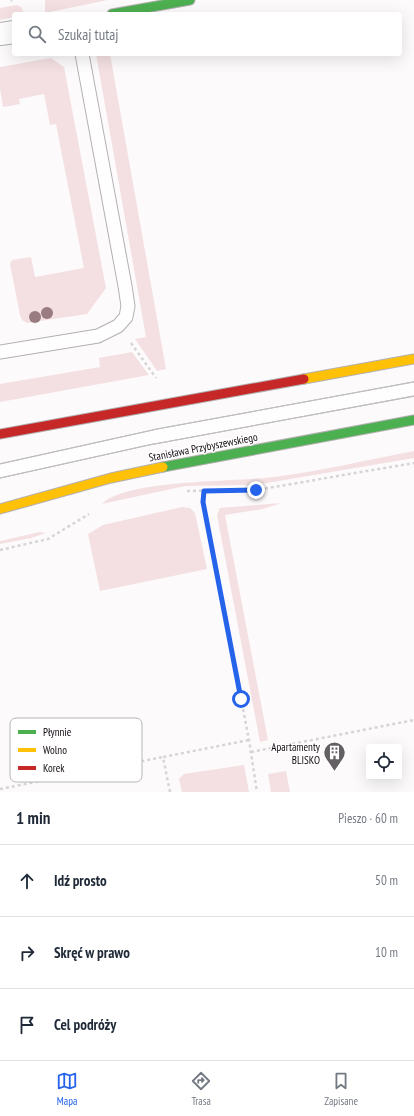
<!DOCTYPE html>
<html lang="pl">
<meta charset="utf-8">
<style>
:root{--surface:#fff;--page:#f6f6f7;--text:#1f2937;--muted:#747a83;--line:#e0e1e3;--accent:#2563eb}
body{margin:0;font-family:"PT Sans Narrow",sans-serif;background:var(--page);color:var(--text)}
.controls{position:absolute;right:12px;bottom:12px;display:grid;overflow:hidden;border-radius:4px;box-shadow:0 4px 16px #0002}
.controls button{width:36px;height:36px;display:grid;place-items:center;padding:0;border:0;border-bottom:1px solid var(--line);background:var(--surface);color:var(--text);font:20px sans-serif}
.stop{position:absolute;width:12px;height:12px;margin:-9px;border:3px solid #2563eb;border-radius:50%;background:#fff}
.stop.end{background:#2563eb;border-color:#fff;box-shadow:0 1px 4px #0008}
.list{margin:0;padding:0;list-style:none}
h2{display:flex;justify-content:space-between;align-items:center;height:52px;margin:0;padding:0 16px;font-size:17px}
h2 small{font-size:13px;font-weight:400;color:var(--muted)}
.list li{display:grid;grid-template-columns:26px 1fr auto;gap:12px;align-items:center;box-sizing:border-box;height:72px;padding:0 16px;border-top:1px solid var(--line)}
.list b{display:block;font-size:15px;white-space:nowrap}
.list em{font-size:13px;font-style:normal;color:var(--muted)}
.icon{flex:none;width:22px;height:22px;fill:none;stroke:currentColor;stroke-width:2;stroke-linecap:round;stroke-linejoin:round}
.map{position:relative;flex:none;width:414px;height:792px;overflow:hidden}
.search{position:absolute;background:var(--surface);box-shadow:0 4px 16px #0002;left:12px;right:12px;top:12px;height:44px;display:flex;align-items:center;gap:10px;box-sizing:border-box;padding:0 14px;border-radius:4px;color:var(--muted);font-size:15px}
.sheet{height:268px;background:var(--surface)}
nav{display:flex;justify-content:space-around;align-items:center;box-sizing:border-box;height:56px;border-top:1px solid var(--line);background:var(--surface);font-size:11px;color:var(--muted)}
nav a{display:grid;justify-items:center;gap:2px}
nav .on{color:var(--accent)}
.map>svg:first-child{display:block}
.green{fill:#f4e0e2}
.lines{fill:none;stroke-linecap:round;stroke-linejoin:round}
.lane-casing{stroke:#b3afb2;stroke-width:15}
.street-casing{stroke:#b3afb2;stroke-width:24}
.fast-casing{stroke:#b3afb2;stroke-width:11}
.slow-casing{stroke:#b3afb2;stroke-width:11}
.jam-casing{stroke:#b3afb2;stroke-width:11}
.path{stroke:#d6d5d6;stroke-width:2.5;stroke-dasharray:3 3;stroke-linecap:butt}
.lane{stroke:#fffefe;stroke-width:13}
.street{stroke:#fffefe;stroke-width:22}
.fast{stroke:#4caf50;stroke-width:9}
.slow{stroke:#ffc107;stroke-width:9}
.jam{stroke:#c62828;stroke-width:9}
.tram{stroke:#c1c1c1;stroke-width:1}
.tree{fill:#997c82}
.route{stroke:#2563eb;stroke-width:5}
.labels{text-anchor:middle;stroke-width:3;stroke-linejoin:round;paint-order:stroke}
.street-label{font-size:11px;fill:#120b11;stroke:#fff}
.poi-label{font-size:11px;fill:#120b11;stroke:#fff;text-anchor:end}
.key{fill:#fff;stroke:#b8b6b8;stroke-width:1}
.key-label{font-size:11px;fill:#120b11}
</style>
<div class="map">
<svg width="414" height="792" viewBox="0 0 414 792">
<rect width="100%" height="100%" fill="#fcfafb"/>
<path class="green" d="M45 0H108L45 13Z
M17 5 21 7 24 14H14V17L0 20V8Z
M96 54H110L166 369 157 371 135 339 146 337Z
M51 58 64 67 106 288 87 314 27 323 22 320 20 315 10 264 12 260 31 257 35 277 84 268 56 124 50 125 44 94 19 99 20 104 3 107 0 89V67Z
M132 352 149 375 0 402V384L100 367 99 358Z
M414 451V458L255 485 185 486 102 504C125 479 237 482 274 477 321 471 367 460 414 451Z
M281 503 263 509 225 515 268 740 260 742 217 515 220 508Z
M182 507 190 508 195 513 207 569 100 591 88 534 103 525Z
M40 532 46 533 31 538 0 544V541Z
M244 765 249 792H182L179 779 184 774Z
M286 771 290 792H271L268 774Z"/>
<g class="lines">
<defs>
<path id="lane" d="M0 352 98 336 118 326 126 317 128 306 125 286 82 54
M0 471 153 437 414 389"/>
<path id="street" d="M0 34 14 32"/>
<path id="fast" d="M112 14 190 0
M163 467 414 420"/>
<path id="slow" d="M304 379 414 359
M0 509 111 478 163 467"/>
<path id="jam" d="M0 434 304 379"/>
</defs>
<use href="#lane" class="lane-casing"/>
<use href="#street" class="street-casing"/>
<use href="#fast" class="fast-casing"/>
<use href="#slow" class="slow-casing"/>
<use href="#jam" class="jam-casing"/>
<path class="path" d="M11 0 12 1
M131 343 156 378
M187 491 256 490 414 463
M204 491 203 502 249 740 257 792
M0 550 48 539 89 514
M251 752 414 720
M0 789 163 757
M170 792 163 757 249 740"/>
<use href="#lane" class="lane"/>
<use href="#street" class="street"/>
<use href="#fast" class="fast"/>
<use href="#slow" class="slow"/>
<use href="#jam" class="jam"/>
<path class="tram" d="M0 464 162 428 414 382
M0 478 144 446 414 396"/>
</g>
<g class="tree">
<circle cx="47" cy="313" r="6"/>
<circle cx="35" cy="317" r="6"/>
</g>
<g class="lines">
<path class="route" d="M241 699 203 502 204 491 256 490"/>
</g>
<defs>
<symbol id="building-pin" viewBox="-11 -11 22 30"><path d="M0 17L-7.5 6A9.5 9.5 0 1 1 7.5 6Z" fill="#645f63" stroke="#fff"/><path d="M-4-6H4V6H1V3H-1V6H-4ZM-2.5-4.3h1.7v1.8h-1.7ZM.8-4.3h1.7v1.8H.8ZM-2.5-1h1.7V.8h-1.7ZM.8-1h1.7V.8H.8Z" fill="#fff"/></symbol>
</defs>
<g fill-rule="evenodd">
<use href="#building-pin" x="322" y="740" width="25" height="34"/>
</g>
<g class="labels">
<g class="street-label">
<text transform="translate(203 447) rotate(-11)" y="4">Stanisława Przybyszewskiego</text>
</g>
<g class="poi-label">
<text x="320" y="751">Apartamenty<tspan x="320" dy="13">BLISKO</tspan></text>
</g>
</g>
<rect x="10" y="718" width="132" height="64" rx="6" class="key"/>
<rect x="18" y="730" width="18" height="4" fill="#4caf50"/>
<rect x="18" y="748" width="18" height="4" fill="#ffc107"/>
<rect x="18" y="766" width="18" height="4" fill="#c62828"/>
<g class="key-label">
<text x="43" y="736">Płynnie</text>
<text x="43" y="754">Wolno</text>
<text x="43" y="772">Korek</text>
</g>
</svg>
<div class="controls">
<button><svg class="icon" aria-label="locate" viewBox="0 0 24 24"><circle cx="12" cy="12" r="6"/><path d="M12 2v4M12 18v4M2 12h4M18 12h4"/></svg></button>
</div>
<div class="stop" style="left:241px;top:699px"></div>
<div class="stop end" style="left:256px;top:490px"></div>
<div class="search"><svg class="icon" aria-label="search" viewBox="0 0 24 24"><circle cx="10" cy="10" r="6"/><path d="M15 15l6 6"/></svg>Szukaj tutaj</div>
</div>
<section class="sheet">
<h2>1 min<small>Pieszo · 60 m</small></h2>
<ul class="list">
<li><svg class="icon" aria-label="ahead" viewBox="0 0 24 24"><path d="M12 20V5M6 11l6-6 6 6"/></svg><div><b>Idź prosto</b></div><em>50 m</em></li>
<li><svg class="icon" aria-label="right" viewBox="0 0 24 24"><path d="M7 20v-9h11M14 6l5 5-5 5"/></svg><div><b>Skręć w prawo</b></div><em>10 m</em></li>
<li><svg class="icon" aria-label="arrive" viewBox="0 0 24 24"><path d="M6 21V4h12l-3 4 3 4H6"/></svg><div><b>Cel podróży</b></div></li>
</ul>
</section>
<nav>
<a class="on"><svg class="icon" aria-label="map" viewBox="0 0 24 24"><path d="M3 6l6-2 6 2 6-2v14l-6 2-6-2-6 2zM9 4v14M15 6v14"/></svg>Mapa</a>
<a><svg class="icon" aria-label="directions" viewBox="0 0 24 24"><path d="M12 3l9 9-9 9-9-9zM9 14v-3h6M13 9l2 2-2 2"/></svg>Trasa</a>
<a><svg class="icon" aria-label="saved" viewBox="0 0 24 24"><path d="M7 4h10v16l-5-4-5 4z"/></svg>Zapisane</a>
</nav>
